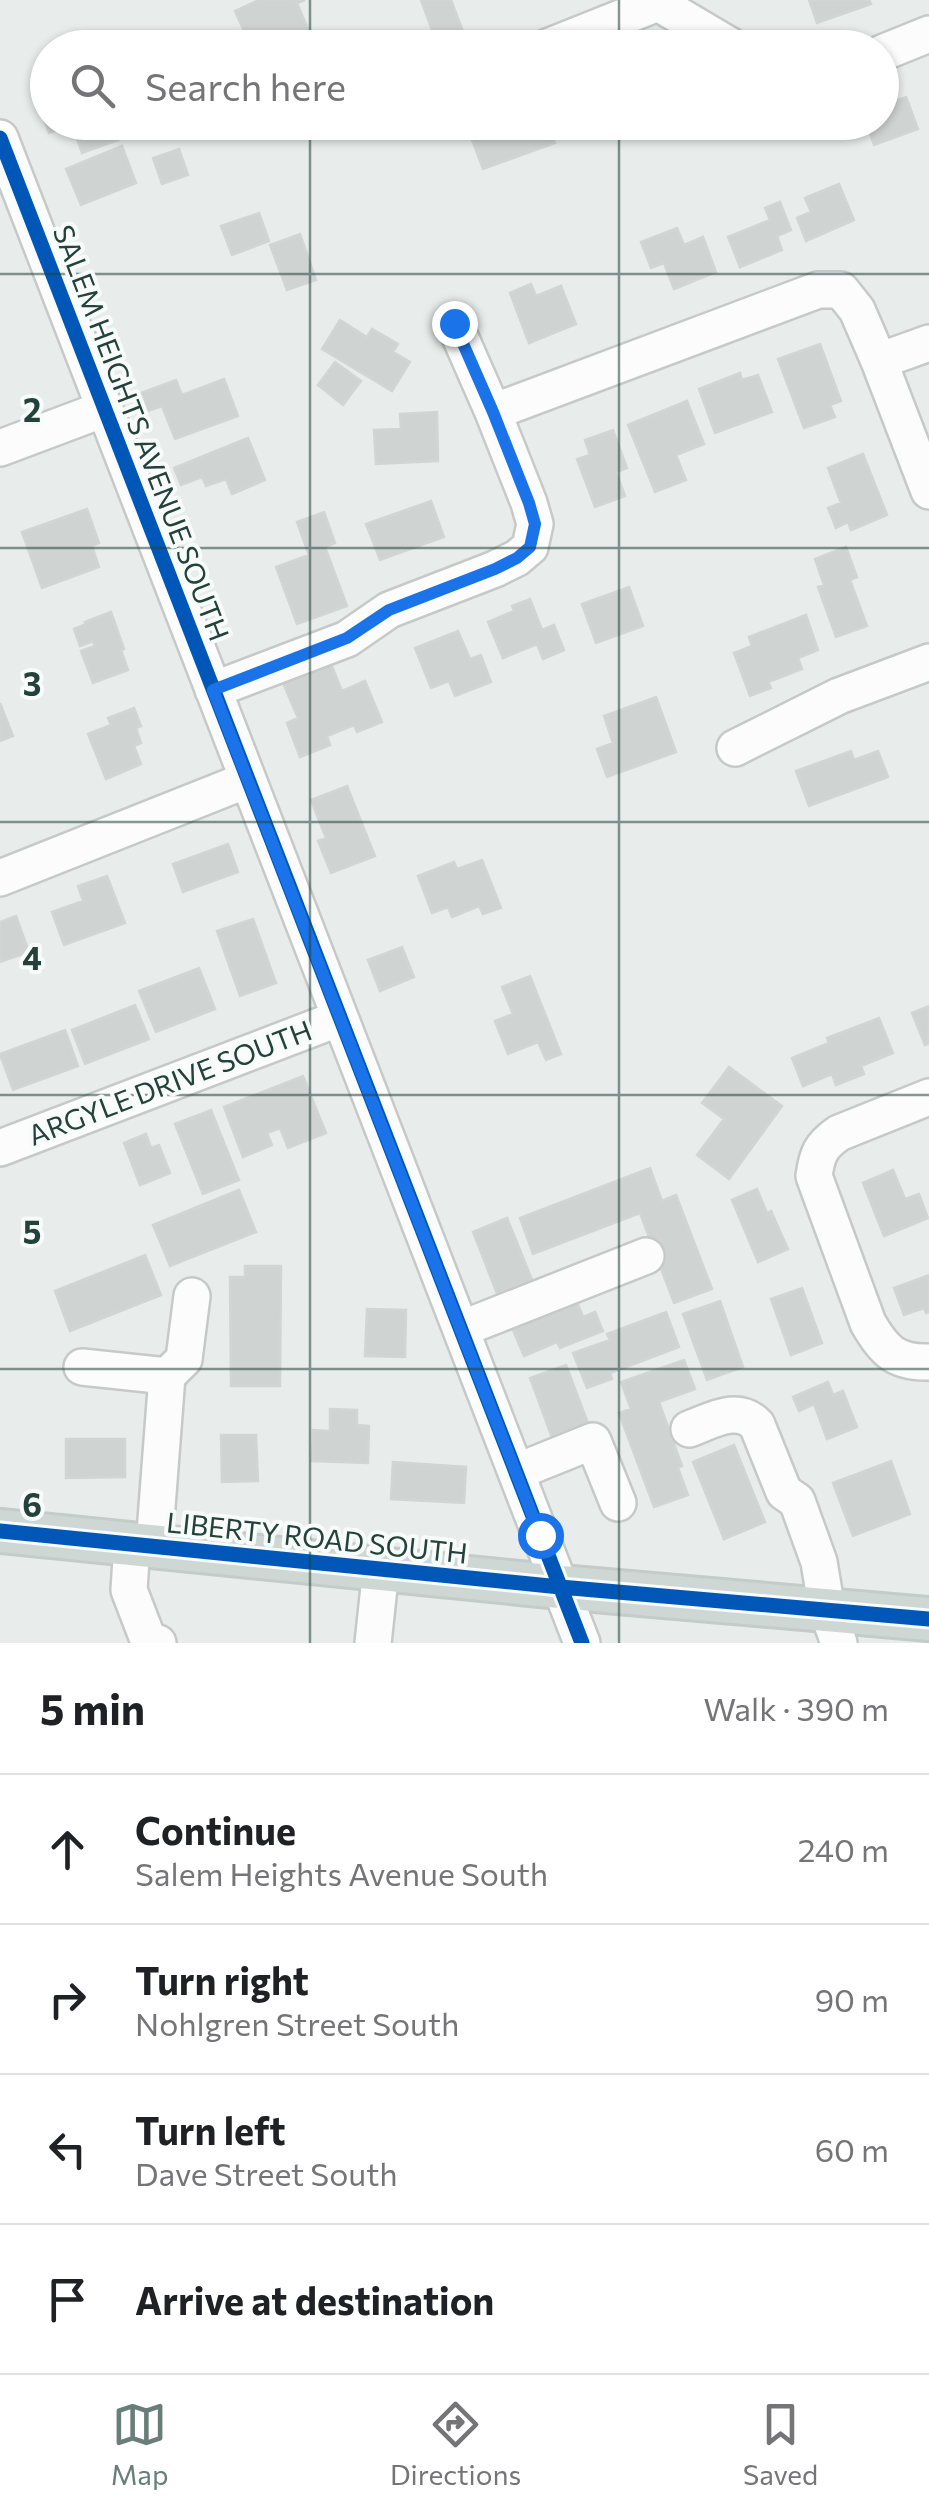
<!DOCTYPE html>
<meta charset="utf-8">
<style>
:root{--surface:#fff;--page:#f2f2f2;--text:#202124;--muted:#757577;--line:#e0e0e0;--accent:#697e78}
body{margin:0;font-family:Commissioner,sans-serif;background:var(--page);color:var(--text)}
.stop{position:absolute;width:30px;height:30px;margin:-22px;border:8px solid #1a73e8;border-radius:50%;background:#fff}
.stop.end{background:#1a73e8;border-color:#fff;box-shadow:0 2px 10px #0008}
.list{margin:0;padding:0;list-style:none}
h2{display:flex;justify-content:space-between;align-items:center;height:130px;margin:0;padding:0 40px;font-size:42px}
h2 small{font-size:32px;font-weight:400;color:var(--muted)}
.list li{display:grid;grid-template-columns:65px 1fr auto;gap:30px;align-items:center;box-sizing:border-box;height:150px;padding:0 40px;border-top:2px solid var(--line)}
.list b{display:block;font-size:38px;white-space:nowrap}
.list p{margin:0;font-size:32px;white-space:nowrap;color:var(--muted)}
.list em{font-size:32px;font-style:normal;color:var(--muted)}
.icon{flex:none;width:55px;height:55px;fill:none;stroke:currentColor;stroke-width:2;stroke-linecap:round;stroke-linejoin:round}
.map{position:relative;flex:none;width:929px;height:1643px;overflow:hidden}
.search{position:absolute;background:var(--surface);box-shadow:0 2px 8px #0004;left:30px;right:30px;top:30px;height:110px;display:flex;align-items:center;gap:25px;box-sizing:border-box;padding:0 35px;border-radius:55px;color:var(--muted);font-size:38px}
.sheet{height:730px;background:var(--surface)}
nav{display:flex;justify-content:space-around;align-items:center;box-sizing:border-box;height:140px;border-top:2px solid var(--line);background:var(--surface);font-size:28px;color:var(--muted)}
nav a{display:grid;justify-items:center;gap:5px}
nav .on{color:var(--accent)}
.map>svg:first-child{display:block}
.building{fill:#cfd4d2;stroke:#d1d6d4;stroke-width:2.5}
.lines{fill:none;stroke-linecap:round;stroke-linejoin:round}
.minor-casing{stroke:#c5cac8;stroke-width:40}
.major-casing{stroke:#c3ccc9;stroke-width:48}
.minor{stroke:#fcfcfc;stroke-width:35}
.major{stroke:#cfd7d5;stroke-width:42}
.cycleway-casing{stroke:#f7fbf9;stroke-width:21}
.cycleway{stroke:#0057b8;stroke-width:15}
.route{stroke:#1a73e8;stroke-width:12}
.grid{fill:none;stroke:#24423a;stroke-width:2.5;stroke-opacity:0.55}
.labels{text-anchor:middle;stroke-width:8;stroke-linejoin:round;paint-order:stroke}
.street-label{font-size:28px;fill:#24423a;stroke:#f7fbf9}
.grid-label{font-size:32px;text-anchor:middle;font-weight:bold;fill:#24423a;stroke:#f7fbf9;stroke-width:8;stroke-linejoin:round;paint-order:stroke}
</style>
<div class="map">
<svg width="929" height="1643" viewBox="0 0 929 1643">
<rect width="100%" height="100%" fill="#e8edeb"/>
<path class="building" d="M259 0H305L297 3 316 48H240L234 35 244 31 235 11Z
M421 0H451L464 34 437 44Z
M809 0H869L871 4 817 23Z
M906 97 918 129 874 145 866 122H882V106Z
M48 102V122H112L118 140 82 153 72 125 49 133 39 105Z
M510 122H547L555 143 483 169 471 137Z
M580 122H621L586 137Z
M122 146 136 183 81 205 66 169Z
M179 149 188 175 162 184 153 158Z
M839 184 854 220 806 241 797 218 811 212 805 198Z
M780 202 791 230 777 236 782 250 740 267 728 237 770 220 765 208Z
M259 213 269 241 232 255 221 226Z
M677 228 684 245 703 237 716 272 674 289 664 263 651 268 641 242Z
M300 234 316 280 287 290 270 245Z
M531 284 536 296 561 286 576 324 529 343 510 293Z
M340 320 367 337 372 329 398 344 393 352 410 362 392 391 322 349Z
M820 344 841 401 830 405 835 417 804 428 778 359Z
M335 362 361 381 343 405 318 385Z
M740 373 742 380 758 375 772 412 715 433 699 389Z
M224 379 238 416 175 439 162 406 148 411 141 393 176 380 182 395Z
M687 401 704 444 676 455 686 480 655 492 628 425Z
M437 412 438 461 376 464 374 430 401 429 400 414Z
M613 430 627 468 616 472 625 496 595 507 577 459 590 455 585 440Z
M248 438 265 480 232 494 226 479 206 486 202 477 181 485 174 468Z
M863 454 887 515 851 530 848 522 836 528 828 508 841 503 828 468Z
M431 501 444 537 380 560 366 524Z
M87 509 99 543 92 546 99 567 42 588 22 532Z
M324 512 335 543 325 547 347 606 297 624 276 567 309 555 297 522Z
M846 547 857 577 850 580 867 626 836 637 818 587 824 585 815 559Z
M629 587 643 626 596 643 582 604Z
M530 599 542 630 554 625 564 650 543 659 537 644 503 658 488 622 514 611 512 606Z
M111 612 124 649 121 650 128 670 93 683 81 651 95 646 93 641 80 646 74 629 86 624 85 622Z
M806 615 818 650 798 658 802 669 768 682 771 688 750 696 734 653 752 646 749 637Z
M458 631 470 659 481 655 491 682 455 696 449 681 431 688 415 648Z
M331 664 342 691 365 681 382 722 357 732 354 725 327 736 330 745 300 757 287 723 298 718 283 683Z
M656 697 676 752 607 777 597 749 613 743 604 716Z
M0 703 13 736 0 741Z
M134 708 141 726 136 728 141 743 134 746 141 764 106 779 88 734 111 725 108 718Z
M851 751 854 760 878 751 888 777 809 806 796 771Z
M347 786 375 856 331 873 318 841 326 838 311 800Z
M228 844 238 872 183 892 173 864Z
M482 860 501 908 483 914 479 906 452 917 448 907 432 913 418 876 454 862 457 869Z
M107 876 125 923 64 945 52 912 83 901 78 886Z
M16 916 29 952 0 962V922Z
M253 919 276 983 240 996 217 931Z
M402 947 414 977 380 991 368 960Z
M199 968 215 1009 156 1032 139 991Z
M530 976 561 1054 546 1060 538 1042 508 1054 495 1021 513 1014 502 987Z
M135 1005 149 1039 85 1064 72 1030Z
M929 1006V1043L925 1045 912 1013Z
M879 1018 893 1053 861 1066 864 1074 836 1085 832 1074 803 1086 792 1058 829 1043 827 1038Z
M65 1030 78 1066 13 1090 0 1054Z
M729 1067 782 1106 729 1179 697 1155 724 1119 702 1103Z
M303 1076 326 1133 288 1148 280 1128 267 1133 272 1145 243 1157 224 1107Z
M211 1110 239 1180 203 1194 175 1124Z
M146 1134 151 1148 159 1145 170 1173 140 1185 124 1143Z
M650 1168 662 1201 676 1195 712 1289 674 1303 640 1213 533 1254 520 1218Z
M893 1170 905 1199 919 1194 928 1218 884 1236 863 1183Z
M757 1189 767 1213 771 1211 788 1249 758 1262 732 1200Z
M239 1190 256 1232 170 1266 153 1225Z
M507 1218 533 1282 498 1296 473 1232Z
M145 1255 161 1295 70 1331 55 1291Z
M245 1266H281L280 1386H231L230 1277H245Z
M929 1275V1312L926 1313 924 1308 904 1315 894 1288Z
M802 1288 822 1343 791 1355 771 1299Z
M575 1297 583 1317 595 1312 603 1331 560 1348 557 1342 524 1356 510 1323Z
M720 1301 743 1367 707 1380 683 1314Z
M367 1309 406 1310 405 1357 365 1356Z
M666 1312 679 1347 610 1373 612 1379 587 1388 573 1353 610 1340 607 1334Z
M684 1360 695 1389 659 1402 682 1466 678 1468 688 1495 654 1507 619 1413 631 1409 621 1382Z
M566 1365 589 1426 553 1440 530 1378Z
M828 1382 833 1395 843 1391 857 1427 827 1439 814 1404 799 1411 793 1397Z
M330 1409 357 1410V1425L369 1426 368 1463 312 1461 313 1430 330 1431Z
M221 1435H256L258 1481 222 1482Z
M66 1439H125V1477L66 1478Z
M734 1445 765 1522 724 1539 693 1462Z
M891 1461 910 1514 853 1536 833 1483Z
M393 1462 466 1467 464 1503 391 1499Z"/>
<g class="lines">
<defs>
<path id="minor" d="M545 48 658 3 734 48
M882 53 929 34
M0 138 582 1643
M879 361 929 343
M493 412 818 290H841L857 310 879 361 929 491
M0 448 104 409
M213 690 347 639 389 610 495 569 517 558 530 547 535 524 529 503 493 412 454 323
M735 748 839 696 929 662
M0 878 247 780
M929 1097 839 1133C820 1146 817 1155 814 1176L868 1323C884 1351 896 1363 929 1362
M0 1148 340 1018
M461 1329 646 1256
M82 1367 167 1376
M689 1429C711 1421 738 1404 757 1425L784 1492 797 1501 819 1562 827 1610 839 1643
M516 1472 593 1441 618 1503
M132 1544 129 1590 149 1642 158 1643
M154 1546 167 1376 184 1359 192 1296
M373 1643 381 1569"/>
<path id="major" d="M0 1531 560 1587 929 1619"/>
</defs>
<use href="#minor" class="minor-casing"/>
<use href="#major" class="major-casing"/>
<use href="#minor" class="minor"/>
<use href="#major" class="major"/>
<defs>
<path id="cycleway" d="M0 138 582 1643
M0 1531 560 1587 929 1619"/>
</defs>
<use href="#cycleway" class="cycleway-casing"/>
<use href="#cycleway" class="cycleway"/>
</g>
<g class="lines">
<path class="route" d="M454 323 493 412 529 503 535 524 530 547 517 558 495 569 389 610 347 638 213 690 540 1535"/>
</g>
<path class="grid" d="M310 0V48M619 0V48M310 122V1643M619 122V1643M0 274H929M0 548H929M0 822H929M0 1095H929M0 1369H929"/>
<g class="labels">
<g class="street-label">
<text transform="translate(141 433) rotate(69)" y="10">SALEM HEIGHTS AVENUE SOUTH</text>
<text transform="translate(170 1083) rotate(-21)" y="10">ARGYLE DRIVE SOUTH</text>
<text transform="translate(317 1538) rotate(6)" y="10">LIBERTY ROAD SOUTH</text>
</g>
</g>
<g class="grid-label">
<text x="32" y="422">2</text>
<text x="32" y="696">3</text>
<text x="32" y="970">4</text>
<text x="32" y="1244">5</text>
<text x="32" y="1517">6</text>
</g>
</svg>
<div class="stop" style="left:540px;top:1535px"></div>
<div class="stop end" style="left:454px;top:323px"></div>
<div class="search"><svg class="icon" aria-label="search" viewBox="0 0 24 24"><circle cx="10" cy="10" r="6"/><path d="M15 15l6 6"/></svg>Search here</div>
</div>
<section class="sheet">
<h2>5 min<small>Walk · 390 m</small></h2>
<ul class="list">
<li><svg class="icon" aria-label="ahead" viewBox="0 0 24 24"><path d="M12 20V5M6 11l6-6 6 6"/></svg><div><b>Continue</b><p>Salem Heights Avenue South</p></div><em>240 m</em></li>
<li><svg class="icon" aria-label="right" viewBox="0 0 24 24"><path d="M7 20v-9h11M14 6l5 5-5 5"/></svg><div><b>Turn right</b><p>Nohlgren Street South</p></div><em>90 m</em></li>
<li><svg class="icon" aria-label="left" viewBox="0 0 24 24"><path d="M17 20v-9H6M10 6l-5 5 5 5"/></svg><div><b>Turn left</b><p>Dave Street South</p></div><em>60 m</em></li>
<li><svg class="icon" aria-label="arrive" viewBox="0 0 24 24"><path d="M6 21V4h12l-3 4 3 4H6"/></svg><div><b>Arrive at destination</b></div></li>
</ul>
</section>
<nav>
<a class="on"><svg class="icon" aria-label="map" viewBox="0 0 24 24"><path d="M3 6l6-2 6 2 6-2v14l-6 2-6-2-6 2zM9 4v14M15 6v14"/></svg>Map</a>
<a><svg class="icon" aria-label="directions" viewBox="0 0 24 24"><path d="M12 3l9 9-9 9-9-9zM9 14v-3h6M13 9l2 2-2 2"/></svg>Directions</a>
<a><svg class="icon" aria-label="saved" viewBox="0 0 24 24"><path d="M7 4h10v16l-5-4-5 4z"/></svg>Saved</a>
</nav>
